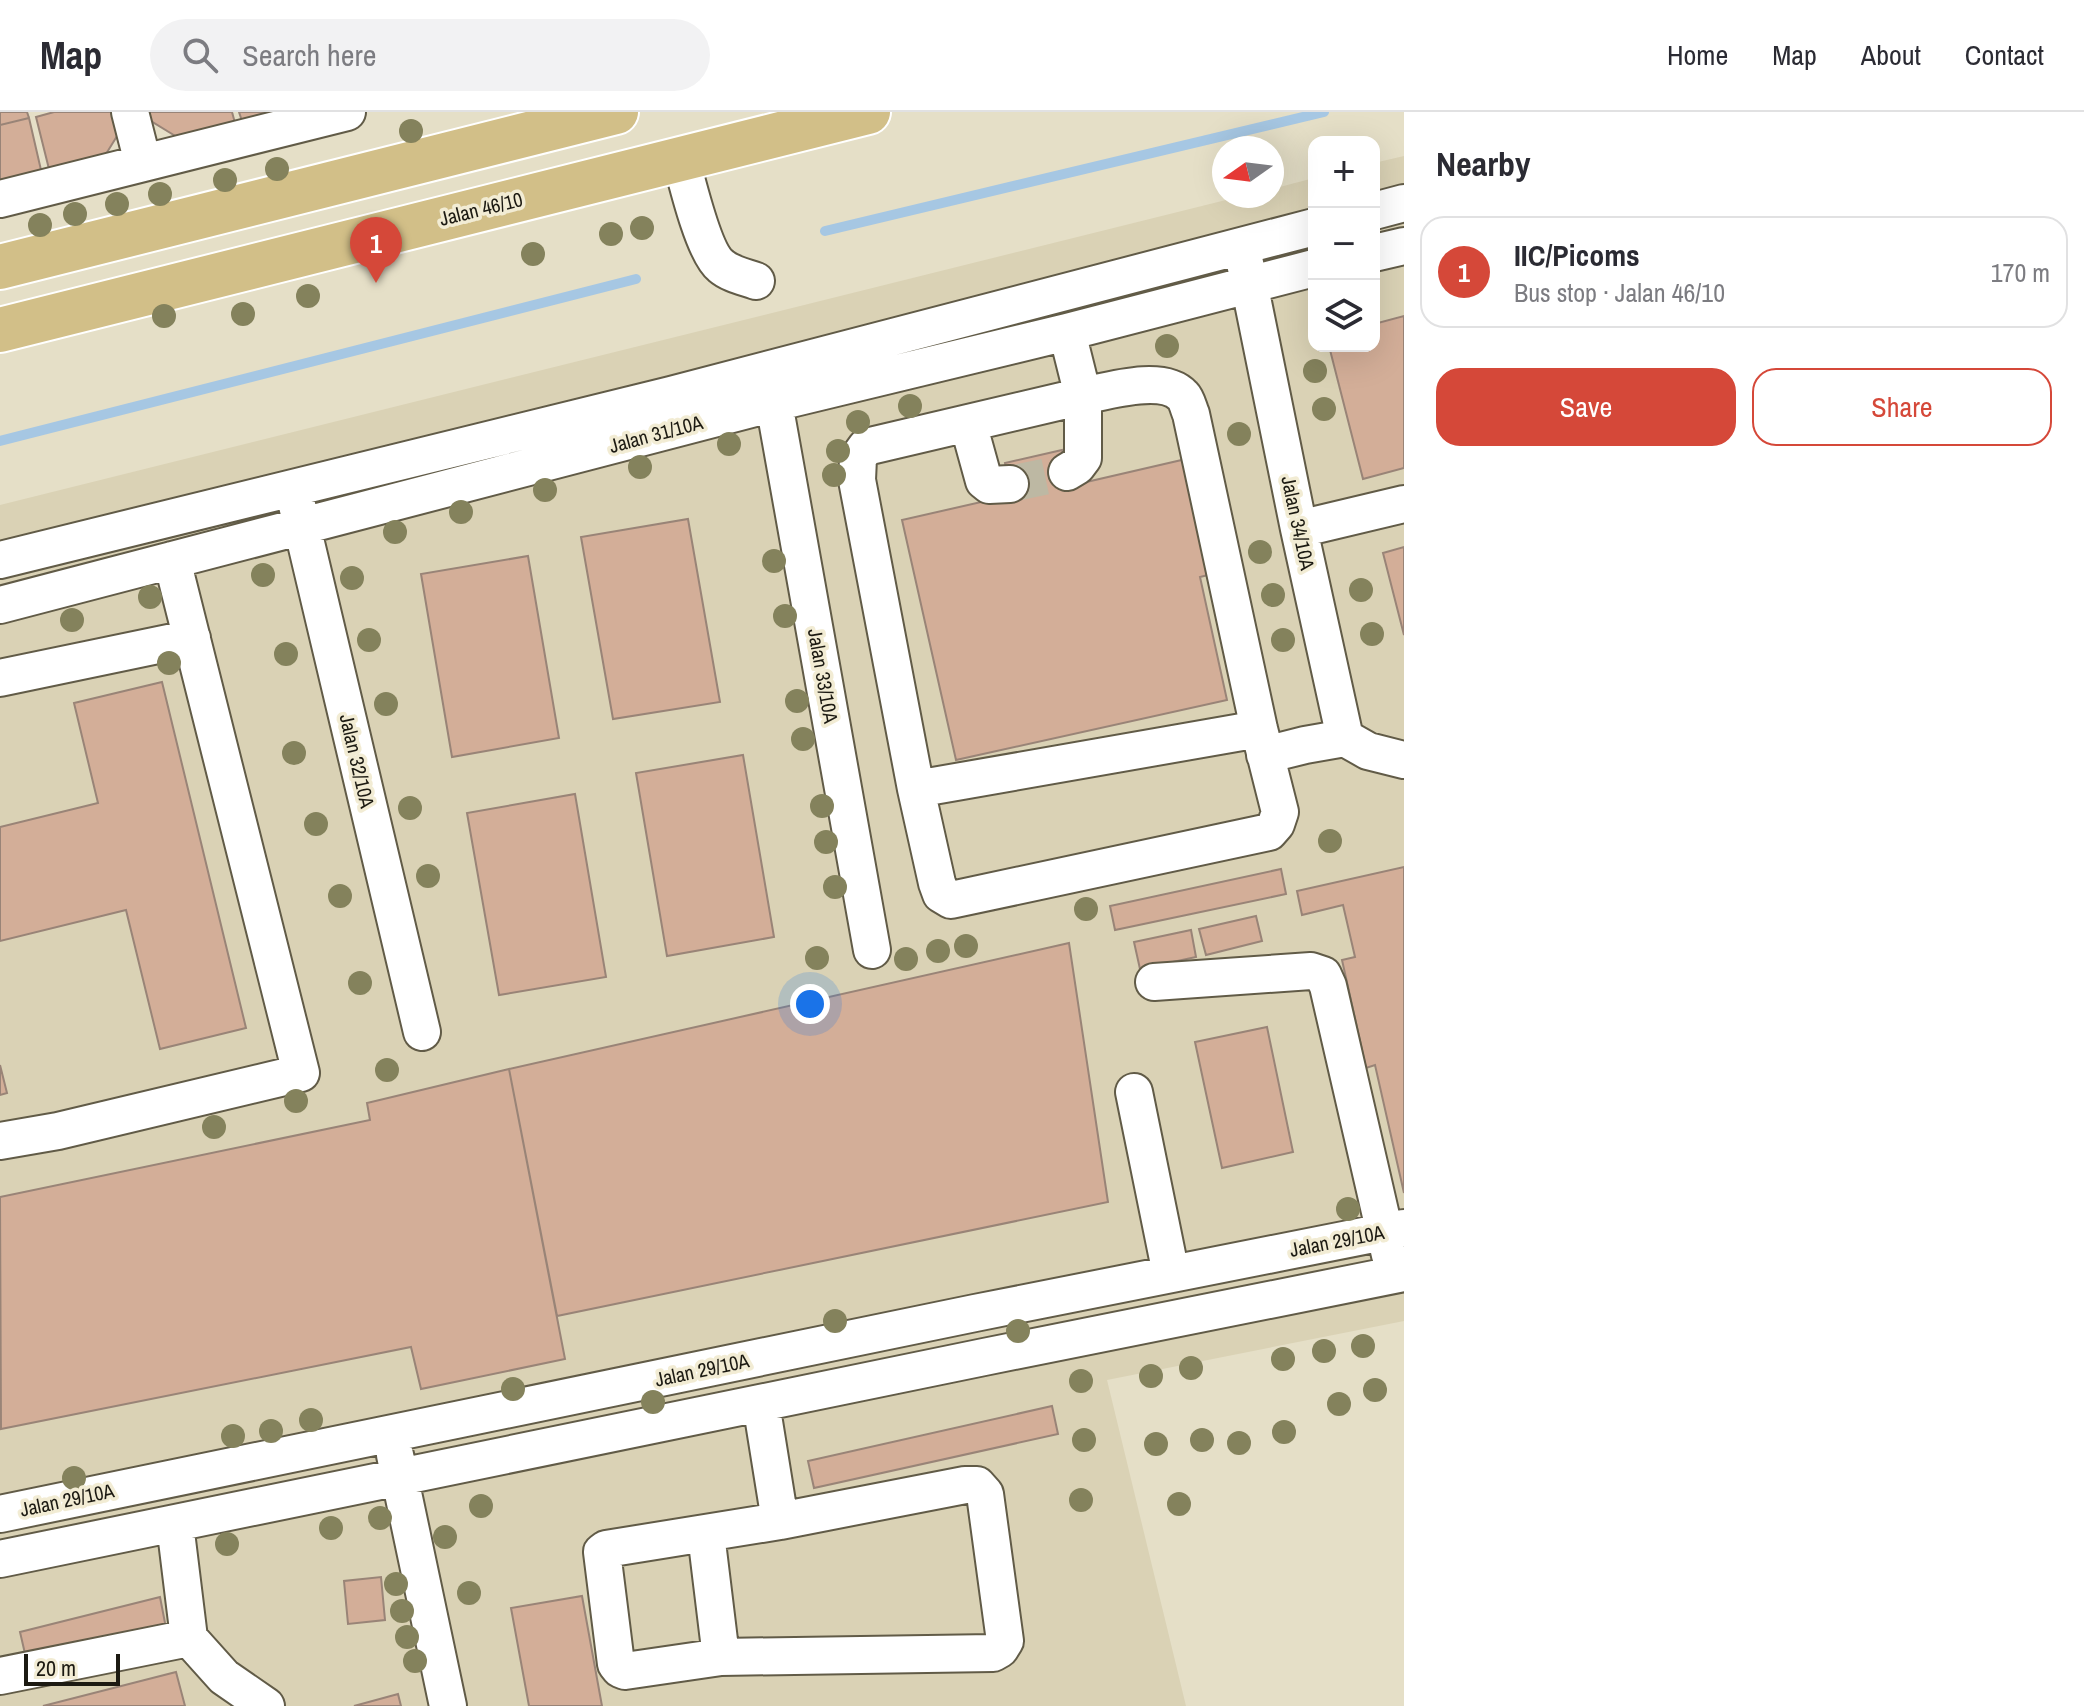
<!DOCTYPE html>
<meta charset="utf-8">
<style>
:root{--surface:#fff;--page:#f2f2f3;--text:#2b2b33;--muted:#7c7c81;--line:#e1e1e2;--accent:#d54839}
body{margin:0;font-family:"Archivo Narrow",sans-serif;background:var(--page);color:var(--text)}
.controls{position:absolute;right:24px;top:24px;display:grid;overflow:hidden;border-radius:16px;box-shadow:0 8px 32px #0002}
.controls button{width:72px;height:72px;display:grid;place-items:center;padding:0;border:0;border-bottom:2px solid var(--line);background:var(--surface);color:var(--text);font:40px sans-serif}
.compass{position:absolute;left:1212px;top:24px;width:72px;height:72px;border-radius:50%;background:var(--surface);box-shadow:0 8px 32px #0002;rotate:256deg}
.scale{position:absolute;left:24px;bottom:20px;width:96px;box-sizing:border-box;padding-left:8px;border:4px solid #1c1a12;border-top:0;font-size:22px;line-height:28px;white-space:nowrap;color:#1c1a12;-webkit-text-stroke:6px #f2ecd4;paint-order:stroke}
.you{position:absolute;left:810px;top:892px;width:28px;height:28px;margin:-20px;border:6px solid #fff;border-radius:50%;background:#1a73e8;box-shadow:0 0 0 12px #1a73e833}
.badge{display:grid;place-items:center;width:52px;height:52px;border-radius:50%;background:var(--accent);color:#fff;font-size:26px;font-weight:700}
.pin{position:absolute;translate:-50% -66px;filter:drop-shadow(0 2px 4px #0008)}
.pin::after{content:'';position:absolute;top:42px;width:28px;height:24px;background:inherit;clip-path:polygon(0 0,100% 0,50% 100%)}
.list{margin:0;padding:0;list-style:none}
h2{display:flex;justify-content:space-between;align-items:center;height:104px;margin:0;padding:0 32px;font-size:34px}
h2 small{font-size:26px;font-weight:400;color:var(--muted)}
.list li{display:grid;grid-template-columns:52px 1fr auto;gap:24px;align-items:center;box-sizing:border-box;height:112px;margin:0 16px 16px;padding:0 16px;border:2px solid var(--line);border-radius:24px}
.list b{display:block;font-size:30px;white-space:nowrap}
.list p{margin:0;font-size:26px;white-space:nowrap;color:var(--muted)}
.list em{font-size:26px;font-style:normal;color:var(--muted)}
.actions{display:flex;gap:16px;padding:24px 32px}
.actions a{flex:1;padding:18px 0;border:2px solid var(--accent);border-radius:24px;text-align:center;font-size:28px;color:var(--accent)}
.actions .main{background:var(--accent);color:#fff}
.icon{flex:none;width:44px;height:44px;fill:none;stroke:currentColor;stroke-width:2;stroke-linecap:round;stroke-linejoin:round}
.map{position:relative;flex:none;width:1404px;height:1594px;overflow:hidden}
header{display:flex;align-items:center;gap:48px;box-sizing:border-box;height:112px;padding:0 40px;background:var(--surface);border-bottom:2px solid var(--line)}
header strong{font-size:38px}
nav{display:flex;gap:44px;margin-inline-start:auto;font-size:28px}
.search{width:560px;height:72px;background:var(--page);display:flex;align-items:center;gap:20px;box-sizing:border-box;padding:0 28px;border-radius:44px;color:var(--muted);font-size:30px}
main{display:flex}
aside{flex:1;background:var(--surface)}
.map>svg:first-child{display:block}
.built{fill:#dad2b5}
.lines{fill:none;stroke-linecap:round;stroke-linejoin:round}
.stream{stroke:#a6c7e3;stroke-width:10}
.building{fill:#d3ae98;stroke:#998477;stroke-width:2}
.minor-tunnel{stroke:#bdb8a3;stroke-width:36;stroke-dasharray:36 18;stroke-linecap:butt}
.minor-casing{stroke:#615b47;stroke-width:40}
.major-casing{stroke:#fff;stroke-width:48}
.minor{stroke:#fff;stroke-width:36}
.major{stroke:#d2bf88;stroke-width:44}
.tree{fill:#84825c}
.labels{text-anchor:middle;stroke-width:7;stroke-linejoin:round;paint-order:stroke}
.street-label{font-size:20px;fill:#1c1a12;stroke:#f2ecd4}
</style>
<header>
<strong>Map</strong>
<div class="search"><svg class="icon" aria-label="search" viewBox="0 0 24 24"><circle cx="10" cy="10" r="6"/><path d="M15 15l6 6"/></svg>Search here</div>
<nav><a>Home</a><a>Map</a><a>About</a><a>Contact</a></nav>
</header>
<main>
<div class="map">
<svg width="1404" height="1594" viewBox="0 0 1404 1594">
<rect width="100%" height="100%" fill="#e5dfc7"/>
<path class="built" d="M1404 44V1209L1107 1268 1186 1594H0V393L1242 84H1272V77L1314 66V234H1374V51Z"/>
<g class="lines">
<path class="stream" d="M825 119 1324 0
M0 329 636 167"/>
</g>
<path class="building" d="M0 0H27L29 6 0 13Z
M54 0H118L122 16 106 42 49 57 36 5Z
M149 0H232L235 11 177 25 151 9Z
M239 0H278L242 9Z
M29 6 41 58 0 69V13Z
M1404 204V356L1363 367 1329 234H1374V212Z
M1062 338 1069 374 1186 347 1212 462 1200 465 1227 588 956 648 902 408 1012 383 1005 351Z
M688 407 720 590 613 607 581 425Z
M1404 435V523L1383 441Z
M528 444 559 626 452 645 421 462Z
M162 570 246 916 160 937 126 798 0 829V715L98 691 74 591Z
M743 643 774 825 667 844 636 661Z
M575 682 606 865 499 883 467 701Z
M1404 755V1081L1375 953 1366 956 1342 848 1355 845 1343 793 1302 803 1297 779Z
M1281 757 1286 782 1115 818 1110 794Z
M1256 804 1262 829 1206 843 1199 817Z
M1191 818 1196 845 1140 857 1134 830Z
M1069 831 1108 1090 557 1204 509 957Z
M1267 915 1293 1040 1222 1056 1195 930Z
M0 953 7 981 0 983Z
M509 957 565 1247 421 1277 411 1235 1 1317 0 1085 370 1008 367 991Z
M1052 1294 1058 1322 814 1376 808 1349Z
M381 1465 385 1508 348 1512 344 1469Z
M582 1484 602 1594H529L511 1496Z
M160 1485 166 1516 26 1546 20 1520Z
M176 1560 185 1594H43Z
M398 1582 401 1594H354Z"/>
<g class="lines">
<path class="minor-tunnel" d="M1010 372 1067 360"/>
<defs>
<path id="minor" d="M130 0 143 51
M681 47C687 70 704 141 721 154 730 162 745 165 756 169
M0 87 347 0
M1374 99 1404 91
M1374 141 1404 134
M1245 151 1299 417 1345 626 1368 639 1404 648
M774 291 872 838
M968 311 984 369 989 373 1010 372
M1067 360 1077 354 1083 346V284C1108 279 1163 262 1183 284 1187 288 1189 298 1191 302L1259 617 1280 700 1276 712 1269 720 951 788 941 782 937 771 916 677 857 368 858 346 866 335 1083 284 1067 220
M297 393 422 920
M1299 417 1404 392
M0 448 671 283 1314 115
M0 493 774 291 1067 220 1314 156
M0 566 192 526
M1265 643 1305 633 1345 626
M916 677 1259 617
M1154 870 1311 859 1323 863 1328 874 1390 1143
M1134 980 1171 1162
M0 1029 58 1019 301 961 172 448
M761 1291 780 1409 965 1373H977L985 1382 1005 1529 1000 1537 993 1541 721 1545 625 1559 620 1557 616 1552 602 1440 606 1437 780 1409
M395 1343 448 1594
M0 1402 975 1201 1404 1116
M175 1412 189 1526 224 1565 266 1594
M706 1422 721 1545
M0 1447 984 1245 1404 1161
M0 1564 189 1526"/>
<path id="major" d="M0 155 616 0
M0 218 868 0"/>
</defs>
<use href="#minor" class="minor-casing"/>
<use href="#major" class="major-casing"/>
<use href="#minor" class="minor"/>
<use href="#major" class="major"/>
</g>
<g class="tree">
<circle cx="411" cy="19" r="12"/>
<circle cx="277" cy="57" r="12"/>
<circle cx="225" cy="68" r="12"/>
<circle cx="160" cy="82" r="12"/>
<circle cx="117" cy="92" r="12"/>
<circle cx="75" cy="102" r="12"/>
<circle cx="40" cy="113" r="12"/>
<circle cx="642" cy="116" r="12"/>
<circle cx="611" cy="122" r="12"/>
<circle cx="533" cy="142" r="12"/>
<circle cx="308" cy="184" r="12"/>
<circle cx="243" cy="202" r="12"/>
<circle cx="164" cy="204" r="12"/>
<circle cx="1167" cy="234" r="12"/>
<circle cx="1315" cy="259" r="12"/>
<circle cx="910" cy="294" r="12"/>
<circle cx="1324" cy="297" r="12"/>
<circle cx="858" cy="310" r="12"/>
<circle cx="1239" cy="322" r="12"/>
<circle cx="729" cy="332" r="12"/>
<circle cx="838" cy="339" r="12"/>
<circle cx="640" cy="355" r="12"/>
<circle cx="834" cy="363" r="12"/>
<circle cx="545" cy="378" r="12"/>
<circle cx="461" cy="400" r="12"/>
<circle cx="395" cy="420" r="12"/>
<circle cx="1260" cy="440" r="12"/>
<circle cx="774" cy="449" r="12"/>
<circle cx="263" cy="463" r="12"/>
<circle cx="352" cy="466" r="12"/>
<circle cx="1361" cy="478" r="12"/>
<circle cx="1273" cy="483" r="12"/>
<circle cx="150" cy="485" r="12"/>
<circle cx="785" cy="504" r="12"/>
<circle cx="72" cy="508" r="12"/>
<circle cx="1372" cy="522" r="12"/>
<circle cx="369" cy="528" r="12"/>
<circle cx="1283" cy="528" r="12"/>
<circle cx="286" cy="542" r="12"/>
<circle cx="169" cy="551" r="12"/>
<circle cx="797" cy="589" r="12"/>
<circle cx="386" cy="592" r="12"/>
<circle cx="803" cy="627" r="12"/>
<circle cx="294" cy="641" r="12"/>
<circle cx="822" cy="694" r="12"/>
<circle cx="410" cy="696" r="12"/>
<circle cx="316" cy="712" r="12"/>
<circle cx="1330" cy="729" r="12"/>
<circle cx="826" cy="730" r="12"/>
<circle cx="428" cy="764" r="12"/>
<circle cx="835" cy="775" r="12"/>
<circle cx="340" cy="784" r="12"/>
<circle cx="1086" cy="797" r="12"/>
<circle cx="966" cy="834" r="12"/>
<circle cx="938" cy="839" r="12"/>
<circle cx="817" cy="846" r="12"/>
<circle cx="906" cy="847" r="12"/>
<circle cx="360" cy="871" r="12"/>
<circle cx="387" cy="958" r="12"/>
<circle cx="296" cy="989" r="12"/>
<circle cx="214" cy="1015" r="12"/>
<circle cx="1348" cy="1097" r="12"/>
<circle cx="835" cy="1209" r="12"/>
<circle cx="1018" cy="1219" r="12"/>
<circle cx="1363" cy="1234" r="12"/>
<circle cx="1324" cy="1239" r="12"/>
<circle cx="1283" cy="1247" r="12"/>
<circle cx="1191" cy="1256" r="12"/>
<circle cx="1151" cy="1264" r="12"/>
<circle cx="1081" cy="1269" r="12"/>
<circle cx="513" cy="1277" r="12"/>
<circle cx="1375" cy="1278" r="12"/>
<circle cx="653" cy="1290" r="12"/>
<circle cx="1339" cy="1292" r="12"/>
<circle cx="311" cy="1308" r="12"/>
<circle cx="271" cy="1319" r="12"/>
<circle cx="1284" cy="1320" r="12"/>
<circle cx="233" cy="1324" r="12"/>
<circle cx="1084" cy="1328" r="12"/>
<circle cx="1202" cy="1328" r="12"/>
<circle cx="1239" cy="1331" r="12"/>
<circle cx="1156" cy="1332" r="12"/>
<circle cx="74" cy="1366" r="12"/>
<circle cx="1081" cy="1388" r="12"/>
<circle cx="1179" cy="1392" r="12"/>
<circle cx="481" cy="1394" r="12"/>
<circle cx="380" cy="1406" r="12"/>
<circle cx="331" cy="1416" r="12"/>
<circle cx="445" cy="1425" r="12"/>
<circle cx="227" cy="1432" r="12"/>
<circle cx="396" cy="1472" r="12"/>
<circle cx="469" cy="1481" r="12"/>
<circle cx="402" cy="1499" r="12"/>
<circle cx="407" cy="1525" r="12"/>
<circle cx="415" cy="1549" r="12"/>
</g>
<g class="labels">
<g class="street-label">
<text transform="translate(481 97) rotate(-14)" y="7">Jalan 46/10</text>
<text transform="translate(656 322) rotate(-15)" y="7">Jalan 31/10A</text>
<text transform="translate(1298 411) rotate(78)" y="7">Jalan 34/10A</text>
<text transform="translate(823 564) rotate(80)" y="7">Jalan 33/10A</text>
<text transform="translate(357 649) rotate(77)" y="7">Jalan 32/10A</text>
<text transform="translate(1337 1129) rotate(-11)" y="7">Jalan 29/10A</text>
<text transform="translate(702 1258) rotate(-12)" y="7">Jalan 29/10A</text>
<text transform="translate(67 1388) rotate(-12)" y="7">Jalan 29/10A</text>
</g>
</g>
</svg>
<div class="controls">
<button>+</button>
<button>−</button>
<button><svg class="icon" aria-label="layers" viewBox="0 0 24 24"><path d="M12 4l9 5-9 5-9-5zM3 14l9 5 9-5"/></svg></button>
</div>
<svg class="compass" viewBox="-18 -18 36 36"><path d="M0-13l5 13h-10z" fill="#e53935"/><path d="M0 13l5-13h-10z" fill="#7c7c81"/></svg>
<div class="scale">20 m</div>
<div class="you"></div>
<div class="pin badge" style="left:376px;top:171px">1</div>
</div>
<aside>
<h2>Nearby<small></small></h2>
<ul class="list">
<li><span class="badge">1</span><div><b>IIC/Picoms</b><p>Bus stop · Jalan 46/10</p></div><em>170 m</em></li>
</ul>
<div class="actions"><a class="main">Save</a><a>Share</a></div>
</aside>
</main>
